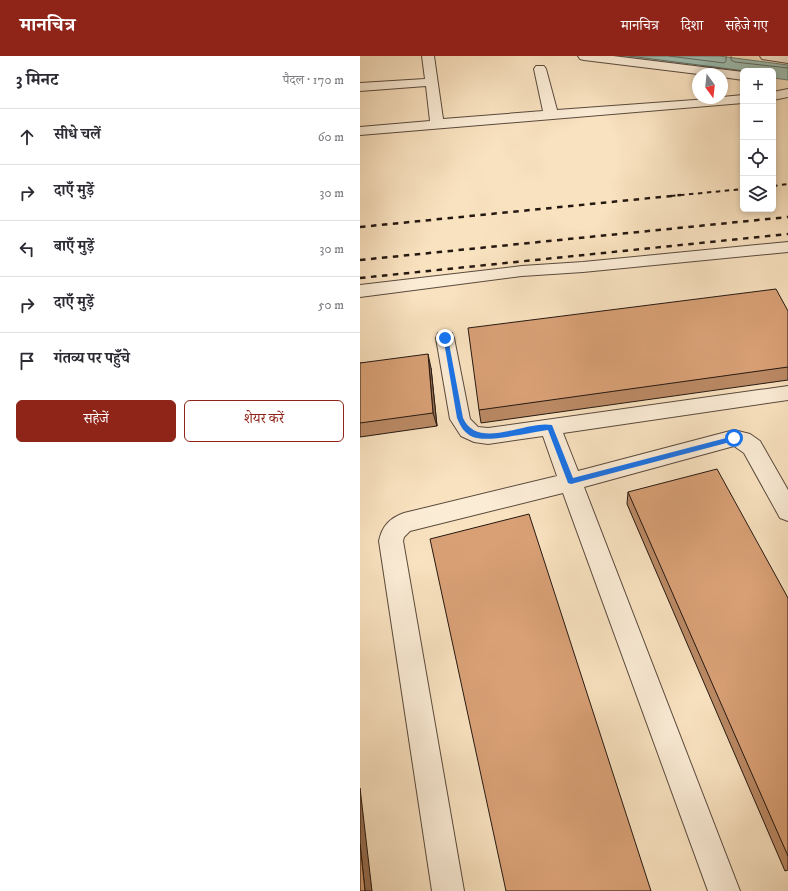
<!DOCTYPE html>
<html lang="hi">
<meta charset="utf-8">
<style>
:root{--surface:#fff;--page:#f7f7f7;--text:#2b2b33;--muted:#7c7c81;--line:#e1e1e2;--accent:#8f2418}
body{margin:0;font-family:"IM FELL DW Pica","Noto Serif Devanagari",serif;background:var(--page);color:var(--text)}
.controls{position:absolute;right:12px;top:12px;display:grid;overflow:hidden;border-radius:6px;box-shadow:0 2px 6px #0003}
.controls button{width:36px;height:36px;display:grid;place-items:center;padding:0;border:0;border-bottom:1px solid var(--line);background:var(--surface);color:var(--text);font:20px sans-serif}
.compass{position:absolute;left:332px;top:12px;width:36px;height:36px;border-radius:50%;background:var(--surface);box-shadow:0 2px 6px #0003;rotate:165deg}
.stop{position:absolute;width:12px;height:12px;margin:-9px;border:3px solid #1a73e8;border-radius:50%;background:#fff}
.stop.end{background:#1a73e8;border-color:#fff;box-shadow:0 1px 4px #0008}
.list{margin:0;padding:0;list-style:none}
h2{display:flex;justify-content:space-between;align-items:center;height:52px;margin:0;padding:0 16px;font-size:17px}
h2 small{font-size:13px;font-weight:400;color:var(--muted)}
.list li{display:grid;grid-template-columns:26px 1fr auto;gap:12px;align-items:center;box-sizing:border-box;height:56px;padding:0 16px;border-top:1px solid var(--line)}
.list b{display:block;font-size:15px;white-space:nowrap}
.list em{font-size:13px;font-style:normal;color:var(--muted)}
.actions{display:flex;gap:8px;padding:12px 16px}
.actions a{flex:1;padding:9px 0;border:1px solid var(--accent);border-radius:6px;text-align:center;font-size:14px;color:var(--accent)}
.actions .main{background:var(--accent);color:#fff}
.icon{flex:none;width:22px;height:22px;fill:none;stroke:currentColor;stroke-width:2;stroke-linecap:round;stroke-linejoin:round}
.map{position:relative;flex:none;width:428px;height:835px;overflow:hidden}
header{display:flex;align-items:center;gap:24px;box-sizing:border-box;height:56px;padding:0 20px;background:var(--accent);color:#fff}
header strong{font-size:19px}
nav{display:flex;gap:22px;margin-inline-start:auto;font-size:14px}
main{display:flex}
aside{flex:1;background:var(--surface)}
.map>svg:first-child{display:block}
.water{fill:#9ebeb1;stroke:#6e7c71}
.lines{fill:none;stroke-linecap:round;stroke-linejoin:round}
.shore{stroke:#626b61;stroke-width:1}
.minor-casing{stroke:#5a4a3d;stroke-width:2}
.minor{fill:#fbecd6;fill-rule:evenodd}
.rail-far1{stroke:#251811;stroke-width:2;stroke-dasharray:4.5 4.5;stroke-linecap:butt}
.rail{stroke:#251811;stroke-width:2.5;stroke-dasharray:5.5 5.5;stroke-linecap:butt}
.wall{fill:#bb8a65;stroke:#251811}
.shaded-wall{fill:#987053;stroke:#251811}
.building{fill:#d9a076;stroke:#251811}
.route{fill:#1a73e8}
</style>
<header>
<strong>मानचित्र</strong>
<nav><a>मानचित्र</a><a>दिशा</a><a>सहेजे गए</a></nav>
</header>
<main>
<aside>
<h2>3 मिनट<small>पैदल · 170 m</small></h2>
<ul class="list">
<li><svg class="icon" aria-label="ahead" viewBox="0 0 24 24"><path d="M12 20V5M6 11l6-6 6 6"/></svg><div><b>सीधे चलें</b></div><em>60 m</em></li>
<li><svg class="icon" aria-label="right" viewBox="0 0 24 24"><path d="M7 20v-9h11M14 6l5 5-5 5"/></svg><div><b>दाएँ मुड़ें</b></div><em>30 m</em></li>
<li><svg class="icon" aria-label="left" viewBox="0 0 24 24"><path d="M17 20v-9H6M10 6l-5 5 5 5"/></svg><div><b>बाएँ मुड़ें</b></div><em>30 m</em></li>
<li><svg class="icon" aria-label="right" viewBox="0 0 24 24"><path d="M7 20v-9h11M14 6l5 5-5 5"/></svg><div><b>दाएँ मुड़ें</b></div><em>50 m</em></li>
<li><svg class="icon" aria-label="arrive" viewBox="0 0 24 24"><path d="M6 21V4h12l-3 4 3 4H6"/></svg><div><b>गंतव्य पर पहुँचे</b></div></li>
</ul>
<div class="actions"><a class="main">सहेजें</a><a>शेयर करें</a></div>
</aside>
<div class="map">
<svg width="428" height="835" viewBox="0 0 428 835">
<rect width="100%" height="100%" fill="#f9e2c0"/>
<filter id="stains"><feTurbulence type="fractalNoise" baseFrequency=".005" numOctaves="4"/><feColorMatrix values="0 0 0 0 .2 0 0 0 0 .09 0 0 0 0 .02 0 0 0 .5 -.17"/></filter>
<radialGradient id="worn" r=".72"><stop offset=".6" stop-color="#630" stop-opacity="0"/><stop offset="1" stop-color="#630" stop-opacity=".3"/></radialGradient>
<path class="water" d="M237 0H359L428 9V24L413 22V15H383V18Z"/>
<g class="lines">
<path class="shore" d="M269 0 385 15
M309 0 364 7 366 5V0
M371 0V4L375 6 428 12"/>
<defs>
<path id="minor" d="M62 0H74L83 63 183 55 174 13 176 10H184L186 13 197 54 362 42V41L383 39V47L0 79V71L70 65 66 30 0 35V27L65 23Z
M218 0H253L383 16V24L362 21V18H338L224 4 220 3Z
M400 0H428V7L402 3Z
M428 33V41L413 44V36Z
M428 186V196L223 216 162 220 0 241V229L162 210 223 206Z
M85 276 92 277 94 282 110 363 118 371 128 372 428 330V344L203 377 218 415 374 374 390 378 400 385 428 434V465L420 462 384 397 374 390 224 431 380 835H348L203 437 50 475 44 481 43 485 104 835H72L19 485C22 470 30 462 44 457L197 420 183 380 128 388 114 386 101 380 90 363 76 282 78 277Z"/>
</defs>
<use href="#minor" class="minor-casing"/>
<use href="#minor" class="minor"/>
<path class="rail-far1" d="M413 130 428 128
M311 140 383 133"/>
<path class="rail" d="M0 171 321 139
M0 204 428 161
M0 222 428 178"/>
</g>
<path class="wall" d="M428 255V324L121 367 119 354Z
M0 307 71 312 77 370 0 381Z
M268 436 428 542V814L425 815 267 448Z"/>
<path class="shaded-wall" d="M68 298 71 312 77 370 73 357Z
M0 732 12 835H5L0 788Z"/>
<path class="building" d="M416 233 428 255V311L119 354 108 272Z
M68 298 73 357 0 367V307Z
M357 413 428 542V800L268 436Z
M169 458 291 835H146L70 483Z
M0 788 5 835H0Z"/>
<path class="route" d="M83 280 88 282 103 362C118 395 166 364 192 369L213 422 374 380 377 382 374 385 211 428 208 427 188 374C171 376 128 387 113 381 104 377 101 371 97 362Z"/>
<rect width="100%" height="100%" filter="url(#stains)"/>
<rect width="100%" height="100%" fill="url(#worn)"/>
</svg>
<div class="controls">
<button>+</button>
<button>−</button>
<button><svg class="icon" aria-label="locate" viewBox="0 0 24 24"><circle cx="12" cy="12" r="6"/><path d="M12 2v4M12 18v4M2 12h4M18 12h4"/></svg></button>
<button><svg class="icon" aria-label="layers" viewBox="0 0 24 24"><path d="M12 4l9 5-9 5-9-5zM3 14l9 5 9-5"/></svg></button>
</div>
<svg class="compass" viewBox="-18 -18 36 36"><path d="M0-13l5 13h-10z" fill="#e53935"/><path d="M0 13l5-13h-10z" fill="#7c7c81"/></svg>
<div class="stop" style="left:374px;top:382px"></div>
<div class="stop end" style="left:85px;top:282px"></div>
</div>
</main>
